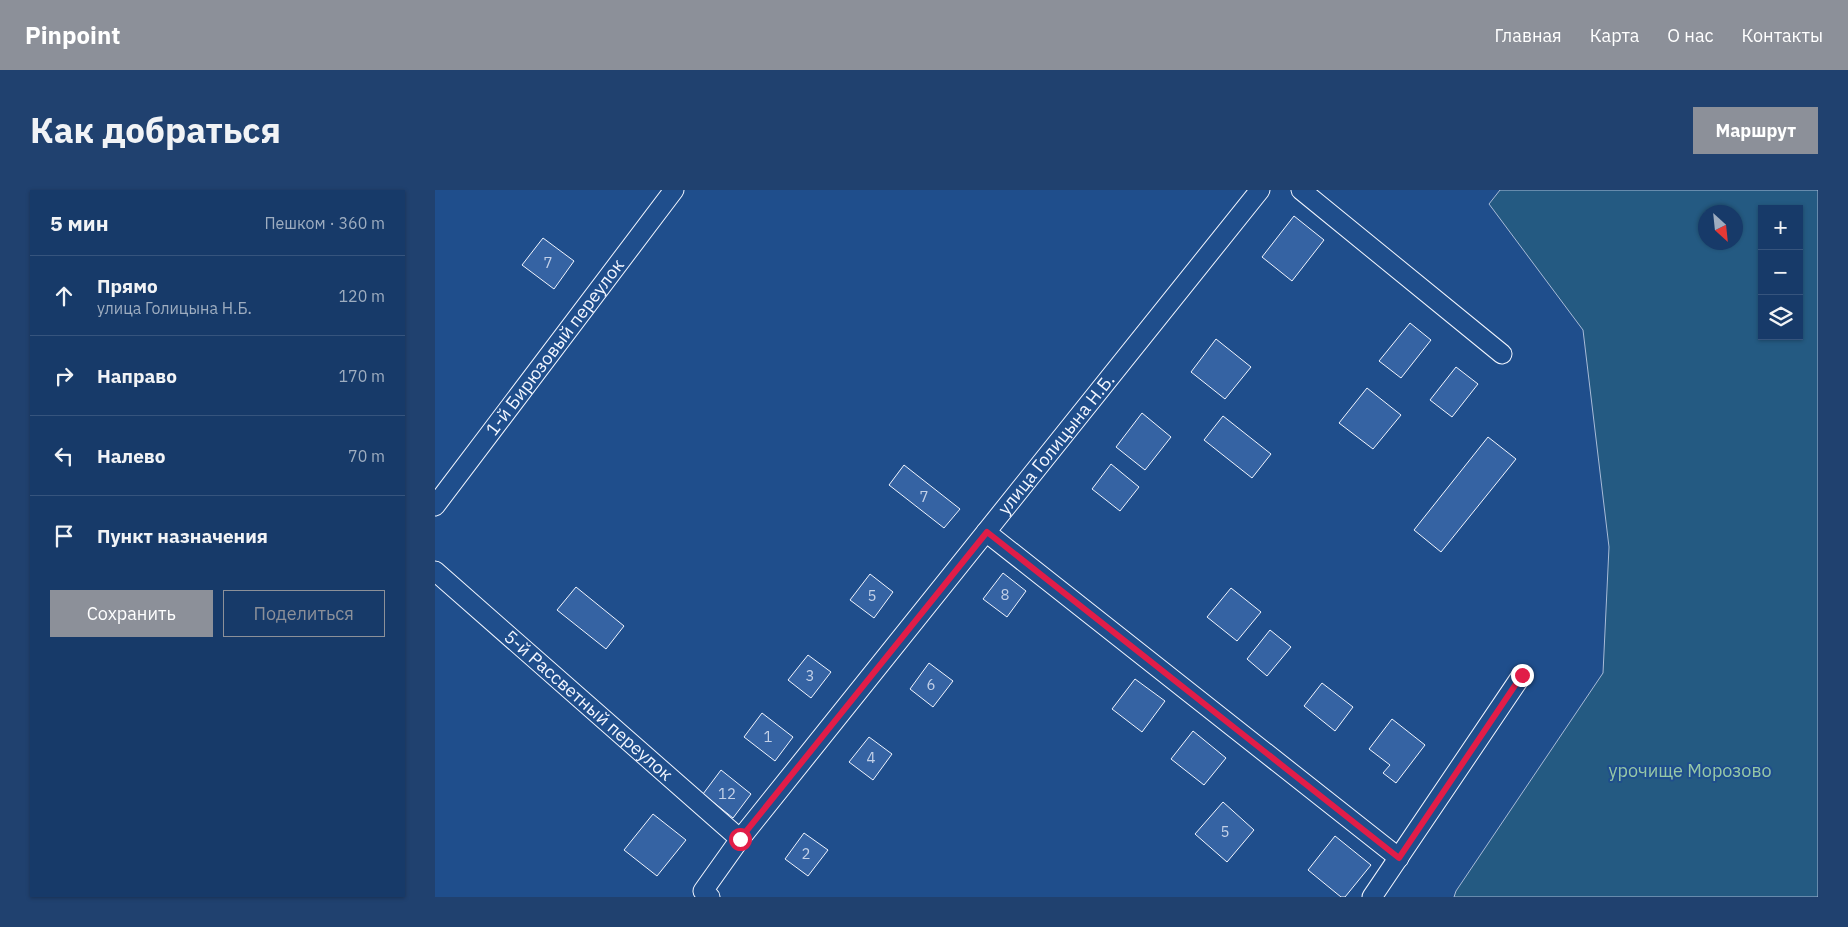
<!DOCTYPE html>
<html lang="ru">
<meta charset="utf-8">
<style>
:root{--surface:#173a69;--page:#20416f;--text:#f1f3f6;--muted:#9eadc0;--line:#36547d;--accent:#8c9099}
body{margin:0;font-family:"IBM Plex Sans",sans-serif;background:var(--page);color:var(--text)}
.controls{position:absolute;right:15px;top:15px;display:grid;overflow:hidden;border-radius:0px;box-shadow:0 1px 4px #0004}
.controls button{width:45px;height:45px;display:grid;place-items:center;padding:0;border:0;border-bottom:1px solid var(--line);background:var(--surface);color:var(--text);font:25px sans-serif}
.compass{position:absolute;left:1263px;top:15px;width:45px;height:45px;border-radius:50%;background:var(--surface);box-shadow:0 1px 4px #0004;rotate:153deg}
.stop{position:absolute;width:15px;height:15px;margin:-11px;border:4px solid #e11d48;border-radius:50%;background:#fff}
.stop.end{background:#e11d48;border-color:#fff;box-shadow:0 1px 5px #0008}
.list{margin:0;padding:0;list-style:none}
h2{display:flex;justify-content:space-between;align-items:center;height:65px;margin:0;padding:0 20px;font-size:21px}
h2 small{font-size:16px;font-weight:400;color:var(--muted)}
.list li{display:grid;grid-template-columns:32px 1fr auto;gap:15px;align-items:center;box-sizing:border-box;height:80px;padding:0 20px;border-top:1px solid var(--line)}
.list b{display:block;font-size:19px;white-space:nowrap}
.list p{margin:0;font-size:16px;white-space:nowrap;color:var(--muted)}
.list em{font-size:16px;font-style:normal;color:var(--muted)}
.actions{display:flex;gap:10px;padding:15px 20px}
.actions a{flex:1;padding:11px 0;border:1px solid var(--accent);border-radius:0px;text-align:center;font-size:18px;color:var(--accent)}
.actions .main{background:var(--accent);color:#fff}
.icon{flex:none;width:28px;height:28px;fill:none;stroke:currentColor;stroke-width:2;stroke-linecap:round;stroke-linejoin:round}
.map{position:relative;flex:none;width:1383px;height:707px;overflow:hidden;border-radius:0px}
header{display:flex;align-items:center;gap:30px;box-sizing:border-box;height:70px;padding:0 25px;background:var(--accent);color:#fff}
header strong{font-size:24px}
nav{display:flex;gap:28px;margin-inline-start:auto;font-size:18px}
.intro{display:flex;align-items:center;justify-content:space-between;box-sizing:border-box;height:120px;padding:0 30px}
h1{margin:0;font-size:35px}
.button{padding:12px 22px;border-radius:0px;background:var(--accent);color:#fff;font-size:18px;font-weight:700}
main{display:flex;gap:30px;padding:0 30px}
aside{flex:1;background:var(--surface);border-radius:0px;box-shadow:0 1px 4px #0004}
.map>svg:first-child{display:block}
.green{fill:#245a82;stroke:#a8bbd7;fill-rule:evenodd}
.building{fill:#3563a3;stroke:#f2f6ff}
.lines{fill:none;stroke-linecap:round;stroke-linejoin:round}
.street-casing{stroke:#f2f6ff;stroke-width:21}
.street{stroke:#1f4e8c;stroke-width:19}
.route{stroke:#e11d48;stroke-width:6}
.labels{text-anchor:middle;stroke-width:4;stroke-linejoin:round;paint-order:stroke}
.number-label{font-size:15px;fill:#c3d1e8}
.street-label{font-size:18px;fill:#f2f6ff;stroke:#1f4e8c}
.park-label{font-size:18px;fill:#97c8a6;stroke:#1f4e8c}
</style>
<header>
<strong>Pinpoint</strong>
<nav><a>Главная</a><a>Карта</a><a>О нас</a><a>Контакты</a></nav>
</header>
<div class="intro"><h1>Как добраться</h1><a class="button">Маршрут</a></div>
<main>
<aside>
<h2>5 мин<small>Пешком · 360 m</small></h2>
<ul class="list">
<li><svg class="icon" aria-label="ahead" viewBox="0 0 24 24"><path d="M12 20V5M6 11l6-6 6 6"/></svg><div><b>Прямо</b><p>улица Голицына Н.Б.</p></div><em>120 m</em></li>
<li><svg class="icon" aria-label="right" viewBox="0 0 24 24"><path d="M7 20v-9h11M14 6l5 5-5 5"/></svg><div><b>Направо</b></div><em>170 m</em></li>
<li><svg class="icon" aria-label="left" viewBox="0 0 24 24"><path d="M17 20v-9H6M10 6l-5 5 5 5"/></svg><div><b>Налево</b></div><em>70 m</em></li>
<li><svg class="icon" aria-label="arrive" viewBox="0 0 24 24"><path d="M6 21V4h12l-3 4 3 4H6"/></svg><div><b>Пункт назначения</b></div></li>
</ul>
<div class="actions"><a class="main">Сохранить</a><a>Поделиться</a></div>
</aside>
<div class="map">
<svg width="1383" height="707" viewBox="0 0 1383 707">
<rect width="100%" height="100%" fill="#1f4e8c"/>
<path class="green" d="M1065 0H1383V707H1019L1021 701 1168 483 1174 357 1148 140 1054 14ZM1327 19H1364V146H1327ZM1270 22H1300V52H1270Z"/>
<path class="building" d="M859 26 889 50 857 91 827 67Z
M108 48 139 71 119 99 87 75Z
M975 133 996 150 966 188 944 171Z
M781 149 816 177 790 209 756 182Z
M1021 177 1043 194 1017 227 995 210Z
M932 198 966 225 938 259 904 233Z
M707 223 736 247 710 280 681 257Z
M788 226 836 264 817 288 769 250Z
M1053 247 1081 269 1006 362 979 340Z
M676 274 704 297 685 321 657 299Z
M469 275 525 319 509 338 454 295Z
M568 383 591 401 572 427 548 409Z
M435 384 458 402 439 428 415 410Z
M141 397 189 436 171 459 122 420Z
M796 398 826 422 802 451 772 427Z
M835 440 856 457 832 486 812 469Z
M373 465 396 482 376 508 353 490Z
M494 473 518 491 498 517 475 499Z
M700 489 730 511 707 542 677 519Z
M887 493 918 517 900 541 869 516Z
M327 523 358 547 340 571 309 547Z
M957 529 990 555 961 593 948 583 955 575 934 559Z
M758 541 791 568 769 595 736 569Z
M434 547 457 564 438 590 414 572Z
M286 580 316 604 298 628 268 604Z
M788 612 819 640 792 672 760 644Z
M218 624 251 650 222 686 189 660Z
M369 643 393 660 373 686 350 669Z
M900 646 936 675 910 707H906L873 680Z"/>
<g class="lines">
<defs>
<g id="street">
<path d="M866 0 1067 164"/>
<path id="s1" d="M0 316 239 0"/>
<path d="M551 342 964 668"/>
<path id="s2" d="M0 381 305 649"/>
<path id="s3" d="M275 707 268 701 305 649 825 0"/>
<path d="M937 707 1087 485"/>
</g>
</defs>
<use href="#street" class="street-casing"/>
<use href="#street" class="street"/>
</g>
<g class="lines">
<path class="route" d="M305 649 552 342 964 668 1087 485"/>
</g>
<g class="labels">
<g class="number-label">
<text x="113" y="78">7</text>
<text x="489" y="312">7</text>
<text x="570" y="410">8</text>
<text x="437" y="411">5</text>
<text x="375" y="491">3</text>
<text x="496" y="500">6</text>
<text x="333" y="552">1</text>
<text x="436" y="573">4</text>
<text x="292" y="609">12</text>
<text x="790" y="647">5</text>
<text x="371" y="669">2</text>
</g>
<g class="street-label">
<text dy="6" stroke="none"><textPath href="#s1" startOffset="199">1-й Бирюзовый переулок</textPath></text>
<text dy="6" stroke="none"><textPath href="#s3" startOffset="579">улица Голицына Н.Б.</textPath></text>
<text dy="6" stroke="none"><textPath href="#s2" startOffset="204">5-й Рассветный переулок</textPath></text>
</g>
<g class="park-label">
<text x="1255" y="587">урочище Морозово</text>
</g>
</g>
</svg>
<div class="controls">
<button>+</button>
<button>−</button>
<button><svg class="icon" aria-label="layers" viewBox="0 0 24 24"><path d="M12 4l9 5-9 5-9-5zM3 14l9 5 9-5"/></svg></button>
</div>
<svg class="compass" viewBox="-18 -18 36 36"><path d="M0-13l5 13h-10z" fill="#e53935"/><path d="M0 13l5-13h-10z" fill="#9eadc0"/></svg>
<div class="stop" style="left:305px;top:649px"></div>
<div class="stop end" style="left:1087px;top:485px"></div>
</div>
</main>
